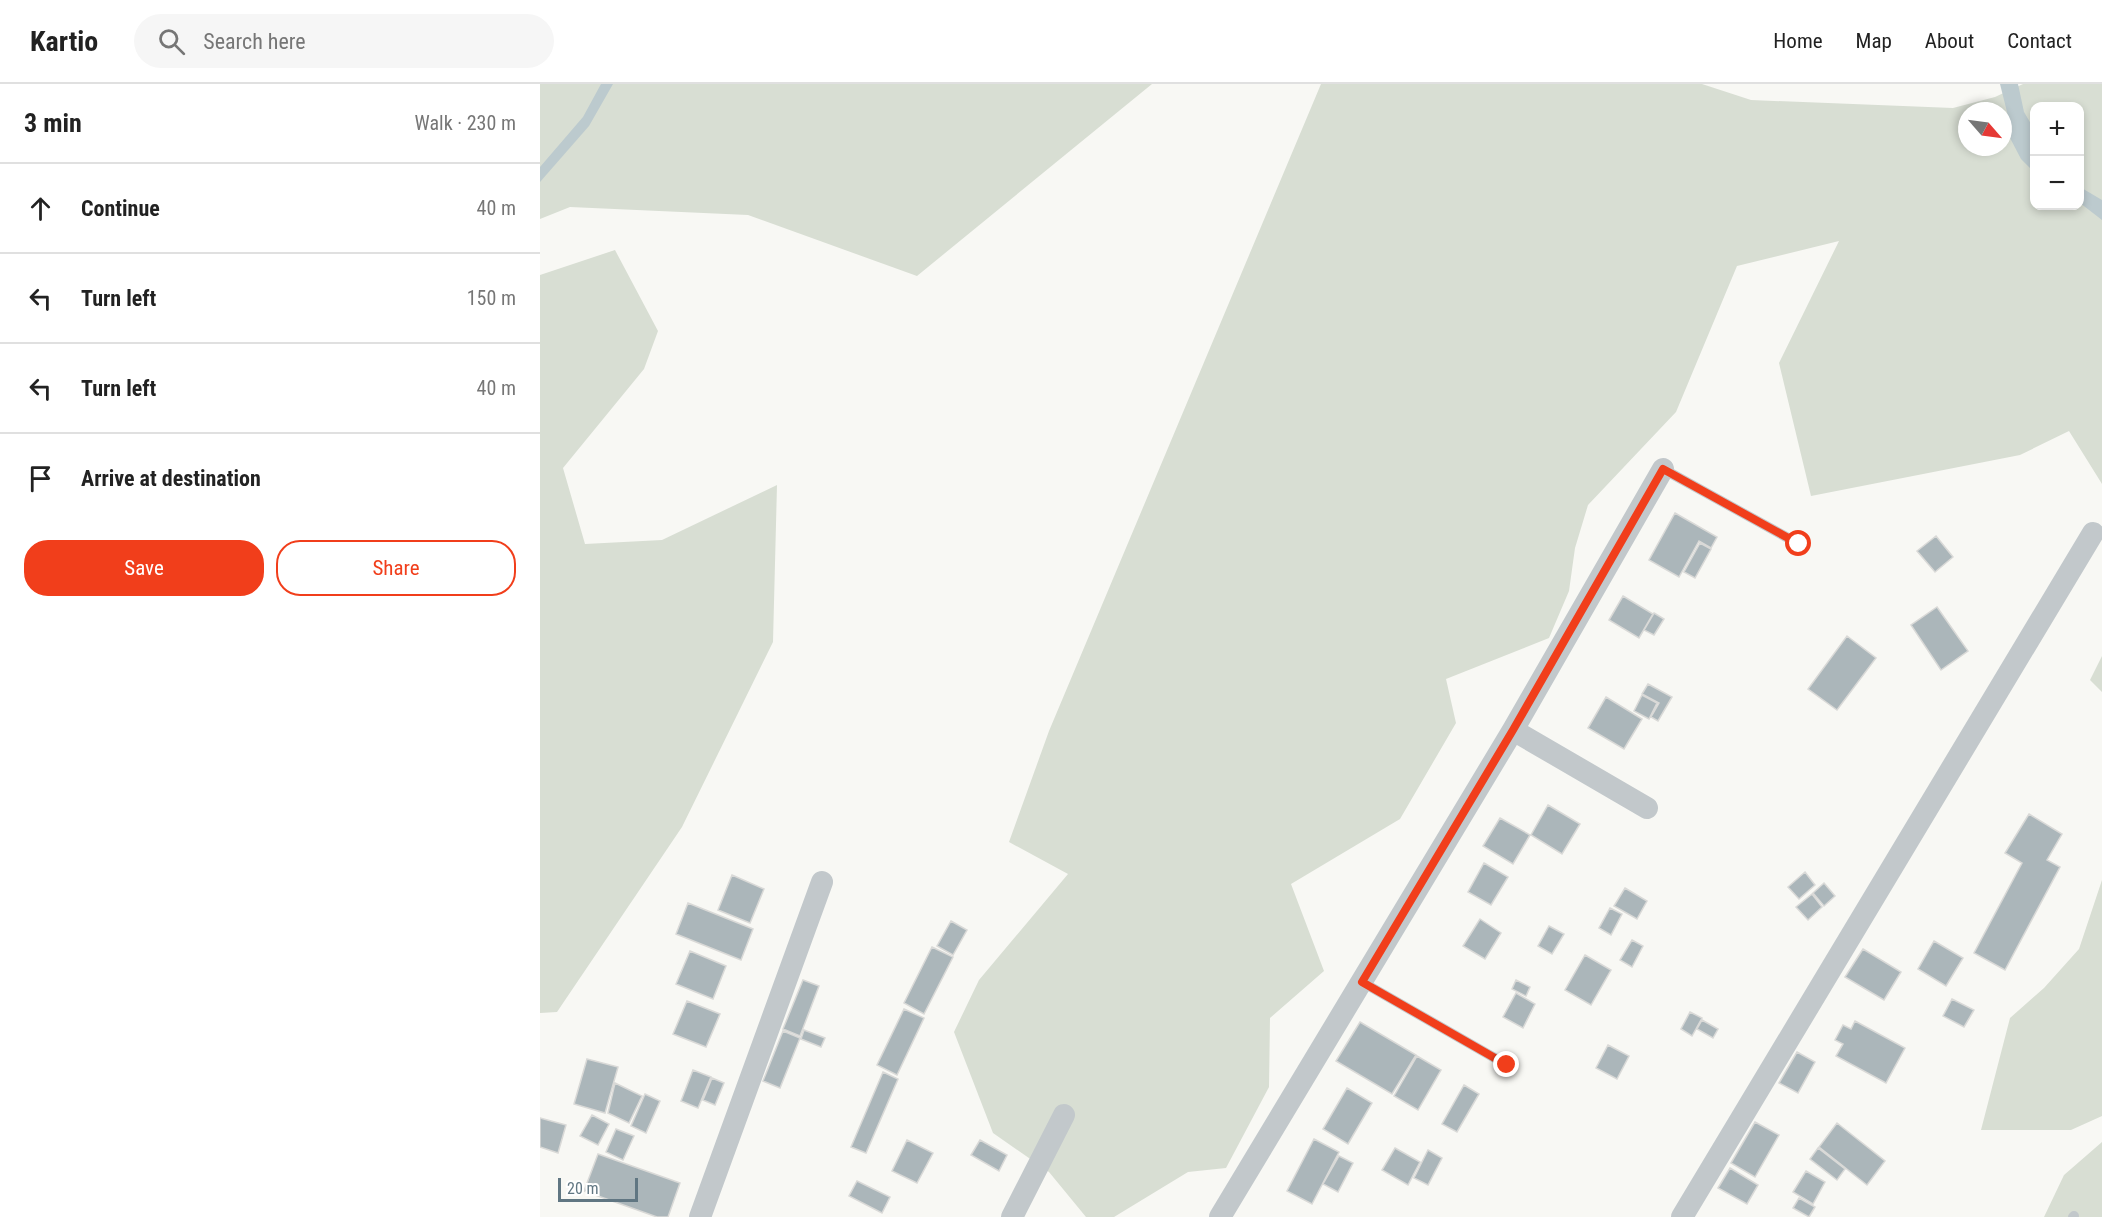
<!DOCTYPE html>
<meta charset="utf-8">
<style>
:root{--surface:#fff;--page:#f6f6f6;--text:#222;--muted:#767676;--line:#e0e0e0;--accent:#f13e1b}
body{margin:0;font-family:"Roboto Condensed",sans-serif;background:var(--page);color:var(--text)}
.controls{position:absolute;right:18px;top:18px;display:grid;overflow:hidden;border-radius:12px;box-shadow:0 3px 9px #0003}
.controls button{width:54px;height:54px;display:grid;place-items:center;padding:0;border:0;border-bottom:2px solid var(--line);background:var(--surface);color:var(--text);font:30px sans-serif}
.compass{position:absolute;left:1418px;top:18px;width:54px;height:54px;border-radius:50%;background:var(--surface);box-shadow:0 3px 9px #0003;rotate:118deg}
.scale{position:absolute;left:18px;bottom:15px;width:80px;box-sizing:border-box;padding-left:6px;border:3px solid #607682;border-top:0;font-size:16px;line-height:21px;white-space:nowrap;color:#607682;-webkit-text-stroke:4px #fff;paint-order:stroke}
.stop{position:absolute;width:18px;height:18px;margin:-14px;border:4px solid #f13e1b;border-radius:50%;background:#fff}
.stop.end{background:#f13e1b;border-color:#fff;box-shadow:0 2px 6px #0008}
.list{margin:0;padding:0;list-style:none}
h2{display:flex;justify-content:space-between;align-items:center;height:78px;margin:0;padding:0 24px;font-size:26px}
h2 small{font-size:20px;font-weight:400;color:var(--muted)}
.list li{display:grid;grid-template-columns:39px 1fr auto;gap:18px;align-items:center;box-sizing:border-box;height:90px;padding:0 24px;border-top:2px solid var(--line)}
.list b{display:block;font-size:22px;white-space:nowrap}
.list em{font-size:20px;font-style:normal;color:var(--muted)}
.actions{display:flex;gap:12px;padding:18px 24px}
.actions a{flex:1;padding:14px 0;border:2px solid var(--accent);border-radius:24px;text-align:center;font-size:21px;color:var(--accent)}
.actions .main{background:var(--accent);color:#fff}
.icon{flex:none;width:33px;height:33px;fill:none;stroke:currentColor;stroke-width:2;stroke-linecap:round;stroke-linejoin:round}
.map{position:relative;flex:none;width:1562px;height:1133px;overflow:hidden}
header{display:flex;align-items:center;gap:36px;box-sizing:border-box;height:84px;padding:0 30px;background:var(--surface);border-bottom:2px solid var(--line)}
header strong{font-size:28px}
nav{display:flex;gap:33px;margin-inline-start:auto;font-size:21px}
.search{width:420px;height:54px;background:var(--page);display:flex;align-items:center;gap:15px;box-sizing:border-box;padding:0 21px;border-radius:33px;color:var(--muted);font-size:22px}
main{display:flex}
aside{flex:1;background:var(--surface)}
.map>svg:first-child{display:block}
.green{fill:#d8ded3;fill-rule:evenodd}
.water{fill:#bccace}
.building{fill:#abb6ba;stroke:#d9d9d7;stroke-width:1.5}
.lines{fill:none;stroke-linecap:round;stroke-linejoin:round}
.service{stroke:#c2c8cb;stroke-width:10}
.minor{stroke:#c2c8cb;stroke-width:22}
.route{stroke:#f13e1b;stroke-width:8}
</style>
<header>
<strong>Kartio</strong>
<div class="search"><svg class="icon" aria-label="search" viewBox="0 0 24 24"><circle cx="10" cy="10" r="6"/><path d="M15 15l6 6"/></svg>Search here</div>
<nav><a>Home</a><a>Map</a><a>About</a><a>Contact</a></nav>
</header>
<main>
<aside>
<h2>3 min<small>Walk · 230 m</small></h2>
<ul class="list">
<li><svg class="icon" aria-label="ahead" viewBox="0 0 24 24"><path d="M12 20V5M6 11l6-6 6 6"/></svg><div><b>Continue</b></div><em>40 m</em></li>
<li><svg class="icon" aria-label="left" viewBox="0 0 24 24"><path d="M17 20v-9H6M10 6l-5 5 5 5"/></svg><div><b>Turn left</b></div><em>150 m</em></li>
<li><svg class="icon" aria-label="left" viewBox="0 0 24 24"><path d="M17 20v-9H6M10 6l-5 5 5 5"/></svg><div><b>Turn left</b></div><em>40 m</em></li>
<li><svg class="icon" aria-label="arrive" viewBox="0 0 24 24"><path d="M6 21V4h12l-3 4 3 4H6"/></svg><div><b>Arrive at destination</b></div></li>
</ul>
<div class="actions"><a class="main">Save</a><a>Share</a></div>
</aside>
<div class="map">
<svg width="1562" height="1133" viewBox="0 0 1562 1133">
<rect width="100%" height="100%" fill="#f8f8f4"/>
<path class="green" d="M0 0H612L377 192 208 131 30 123 0 135Z
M781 0H1162L1211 16 1413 24 1455 13 1483 0H1562V400L1529 347 1480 371 1271 412 1239 279 1299 157 1197 182 1136 328 1048 421 1035 464 1029 507 1009 554 906 595 916 639 860 735 751 800 784 887 730 934 729 1003 686 1084 648 1088 574 1133H546L509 1088 453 1049 414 948 439 896 528 790 469 758 509 647ZM1494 22H1540V122H1494ZM1427 27H1463V63H1427Z
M75 166 118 247 104 285 23 384 45 460 122 456 237 401 233 558 142 743 17 928 0 929V191Z
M1562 572V608L1550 596Z
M1562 796V1032L1531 1046H1441L1470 934 1504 904 1539 865Z
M1562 1058V1133H1504L1524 1091Z"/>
<path class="water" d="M61 0H73L49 42 0 98V83L43 33Z
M1460 0H1478L1484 28 1494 45V88L1481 75 1469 52 1468 32Z
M1540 103 1562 116V136L1540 119Z"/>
<path class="building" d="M1135 429 1177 453 1171 464 1159 457 1139 493 1109 476Z
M1396 452 1413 473 1395 488 1377 467Z
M1160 459 1171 465 1155 494 1144 488Z
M1083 512 1113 530 1099 554 1069 536Z
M1397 523 1428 567 1401 586 1371 541Z
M1114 529 1124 535 1114 551 1104 546Z
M1307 552 1336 574 1297 626 1268 605Z
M1108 600 1132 613 1118 637 1111 633 1119 619 1102 610Z
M1102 611 1117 619 1109 635 1094 627Z
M1066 613 1102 635 1084 665 1048 644Z
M1008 721 1040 740 1022 770 991 751Z
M1489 730 1522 750 1507 776 1520 783 1465 886 1434 869 1482 779 1465 769Z
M960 734 990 751 973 780 943 762Z
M944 779 968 793 951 821 928 808Z
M1265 788 1275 801 1259 815 1248 803Z
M192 791 224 805 210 839 178 826Z
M1284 799 1295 812 1284 822 1273 809Z
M1085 804 1107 817 1097 835 1074 822Z
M1272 810 1282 823 1268 836 1256 823Z
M148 819 213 845 201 876 136 850Z
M1070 824 1082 830 1071 851 1059 844Z
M940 835 961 849 945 875 923 862Z
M411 837 427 846 413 871 397 862Z
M1009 842 1024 850 1012 870 998 862Z
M1092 856 1103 862 1092 883 1080 876Z
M1394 857 1423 874 1406 902 1378 885Z
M392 863 413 873 384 930 364 919Z
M1323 865 1361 888 1344 916 1305 893Z
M150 867 186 882 173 915 136 900Z
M1045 871 1071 886 1051 921 1025 906Z
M263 896 279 902 260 952 243 945Z
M976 896 990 903 986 912 972 905Z
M976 909 995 920 983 944 963 933Z
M1412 915 1434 926 1424 943 1403 932Z
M147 917 180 930 166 963 133 950Z
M364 925 384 934 357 991 337 981Z
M1150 928 1162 934 1152 952 1141 945Z
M1162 936 1178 945 1173 954 1157 945Z
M1315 937 1365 964 1346 999 1296 972 1303 960 1295 956 1303 941 1311 945Z
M820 938 876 971 852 1010 796 977Z
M264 946 285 954 281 963 261 955Z
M243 947 260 954 240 1004 223 997Z
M1068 961 1089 972 1077 995 1056 984Z
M1257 968 1275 978 1258 1009 1239 999Z
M877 972 901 986 878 1026 854 1012Z
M47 975 78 983 65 1029 34 1020Z
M153 986 171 993 158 1024 141 1017Z
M343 988 358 995 326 1069 311 1063Z
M172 994 184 999 175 1021 163 1016Z
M75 999 102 1012 89 1039 68 1029Z
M924 1001 939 1010 917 1048 902 1040Z
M807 1004 832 1019 808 1060 783 1045Z
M105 1010 120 1017 106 1049 91 1042Z
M52 1031 69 1040 58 1061 40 1052Z
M0 1034 26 1041 18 1069 0 1063Z
M1215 1038 1239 1051 1215 1093 1191 1079Z
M1297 1039 1345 1077 1327 1101 1279 1063Z
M76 1045 94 1052 83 1076 66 1068Z
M774 1055 799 1068 772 1120 747 1107Z
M367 1056 393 1069 377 1099 352 1087Z
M440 1056 467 1071 459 1087 431 1071Z
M855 1064 880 1078 868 1101 842 1086Z
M1278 1064 1305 1085 1297 1096 1270 1075Z
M888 1066 902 1074 888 1101 874 1094Z
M58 1070 140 1099 128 1133H117L44 1107Z
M799 1072 813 1079 798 1108 783 1100Z
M1190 1084 1218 1101 1207 1120 1178 1104Z
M1266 1087 1285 1098 1273 1120 1253 1108Z
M317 1097 350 1113 342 1129 309 1112Z
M1259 1114 1275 1123 1269 1133 1253 1124Z"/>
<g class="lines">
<path class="service" d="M1123 385 1259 460
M822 898 967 981
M1533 1133 1534 1132"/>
<path class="minor" d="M973 646 1107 724
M160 1133 282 798
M472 1133 524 1031
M680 1133 973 646 1123 385
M1142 1133 1553 449"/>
</g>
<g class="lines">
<path class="route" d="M967 981 822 898 973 646 1123 385 1259 460"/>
</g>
</svg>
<div class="controls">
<button>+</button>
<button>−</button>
</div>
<svg class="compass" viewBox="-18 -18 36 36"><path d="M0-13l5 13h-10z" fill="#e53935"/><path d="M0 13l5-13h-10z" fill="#767676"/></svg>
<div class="scale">20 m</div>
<div class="stop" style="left:1259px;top:460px"></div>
<div class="stop end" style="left:967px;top:981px"></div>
</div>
</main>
